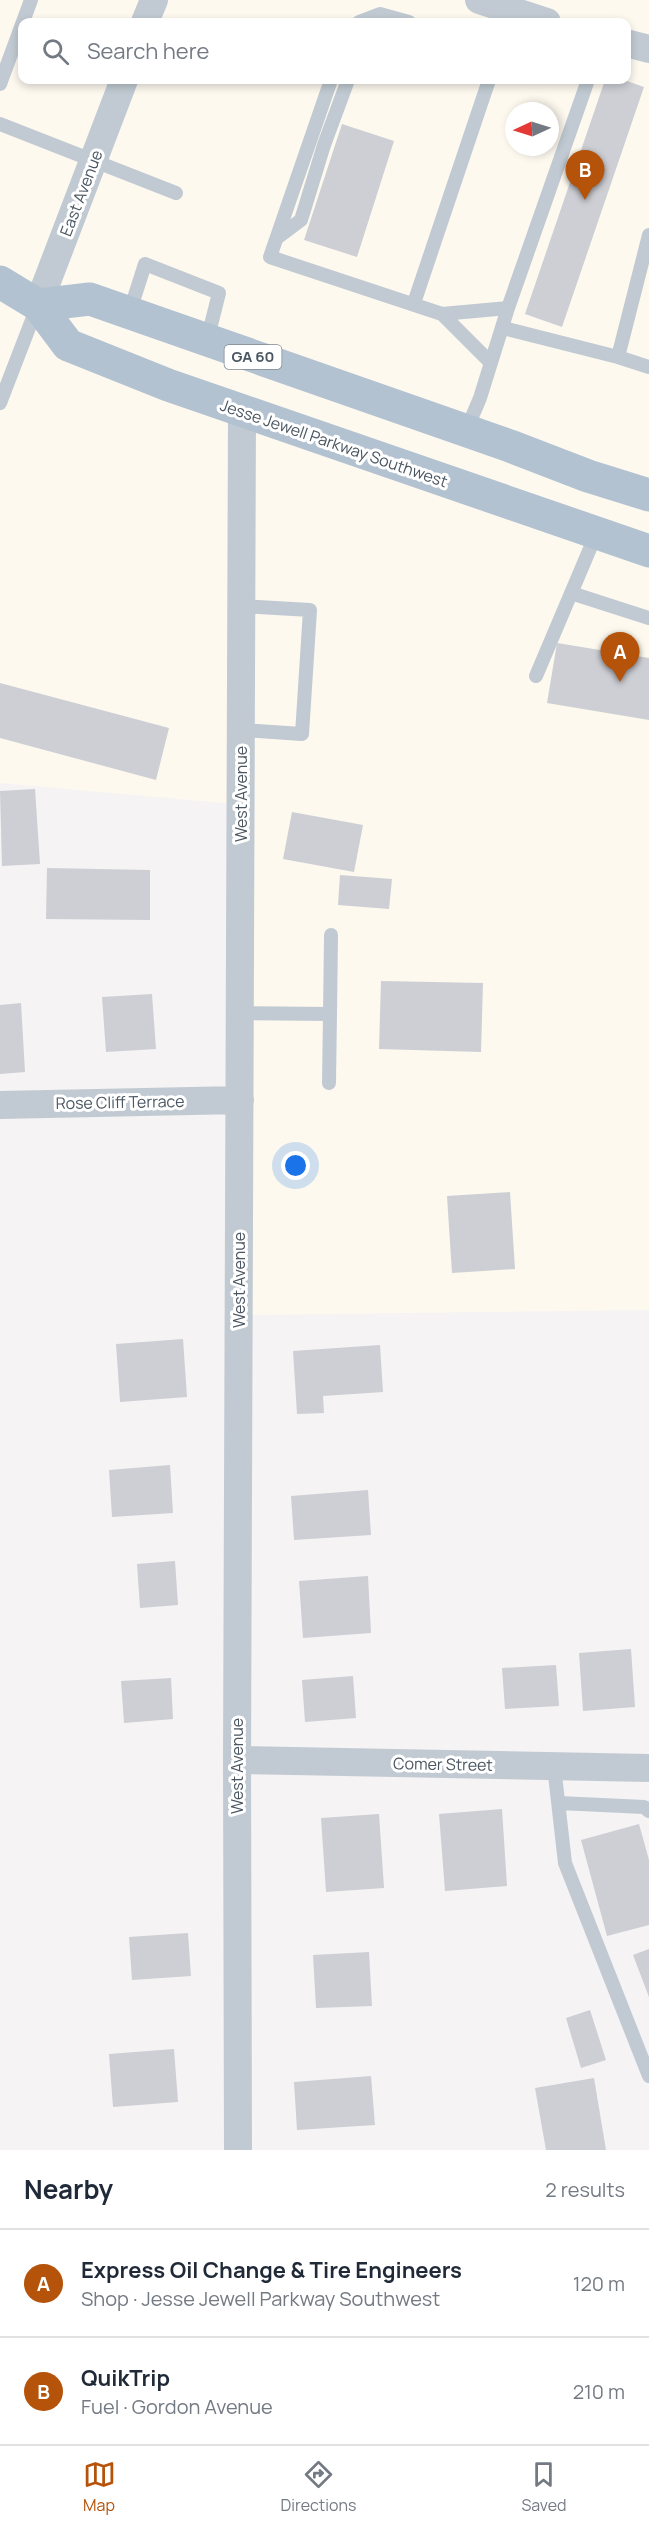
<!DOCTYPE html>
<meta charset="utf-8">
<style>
:root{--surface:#fff;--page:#f2f2f3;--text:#1f2937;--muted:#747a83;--line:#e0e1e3;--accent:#b45309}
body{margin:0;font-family:Manrope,sans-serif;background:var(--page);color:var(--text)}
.compass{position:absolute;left:505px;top:102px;width:54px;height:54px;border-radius:50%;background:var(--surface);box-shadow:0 3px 9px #0003;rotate:266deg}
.you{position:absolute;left:296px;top:1166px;width:21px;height:21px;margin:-15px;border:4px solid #fff;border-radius:50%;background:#1a73e8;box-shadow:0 0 0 9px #1a73e833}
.badge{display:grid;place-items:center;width:39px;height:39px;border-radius:50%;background:var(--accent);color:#fff;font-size:20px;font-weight:700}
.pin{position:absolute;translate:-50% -50px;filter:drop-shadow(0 2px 3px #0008)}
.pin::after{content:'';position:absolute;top:32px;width:21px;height:18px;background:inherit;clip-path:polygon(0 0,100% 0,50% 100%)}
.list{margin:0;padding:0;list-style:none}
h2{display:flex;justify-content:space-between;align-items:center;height:78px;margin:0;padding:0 24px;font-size:26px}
h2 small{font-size:20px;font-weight:400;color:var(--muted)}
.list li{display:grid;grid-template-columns:39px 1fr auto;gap:18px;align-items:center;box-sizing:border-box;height:108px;padding:0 24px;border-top:2px solid var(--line)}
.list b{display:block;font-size:22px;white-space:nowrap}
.list p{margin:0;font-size:20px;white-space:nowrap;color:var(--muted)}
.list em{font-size:20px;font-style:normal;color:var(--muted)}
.icon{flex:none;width:33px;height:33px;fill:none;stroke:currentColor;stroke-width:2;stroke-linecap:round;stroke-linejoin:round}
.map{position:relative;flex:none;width:649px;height:2150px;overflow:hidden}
.search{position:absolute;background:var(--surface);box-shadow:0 3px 9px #0003;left:18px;right:18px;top:18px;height:66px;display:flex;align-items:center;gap:15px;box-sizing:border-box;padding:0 21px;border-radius:12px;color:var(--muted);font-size:22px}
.sheet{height:294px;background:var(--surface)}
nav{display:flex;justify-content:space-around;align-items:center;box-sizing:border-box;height:84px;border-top:2px solid var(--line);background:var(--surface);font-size:16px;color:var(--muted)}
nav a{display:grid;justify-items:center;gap:3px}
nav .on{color:var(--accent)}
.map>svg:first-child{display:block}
.commercial{fill:#fdf9ef;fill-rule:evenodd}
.building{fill:#cdcfd5}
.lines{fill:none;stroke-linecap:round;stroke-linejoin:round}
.lane{stroke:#c1cad2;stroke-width:14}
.street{stroke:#c1cad2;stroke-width:28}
.primary{stroke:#b3c2d1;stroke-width:33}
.labels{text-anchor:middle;stroke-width:6;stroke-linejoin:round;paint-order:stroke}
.shield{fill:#fff;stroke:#808990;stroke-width:1.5}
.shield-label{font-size:15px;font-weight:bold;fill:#4a5661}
.street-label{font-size:16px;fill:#4a5661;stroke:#fff}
</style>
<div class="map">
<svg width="649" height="2150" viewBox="0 0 649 2150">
<rect width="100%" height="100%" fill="#f5f3f3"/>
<path class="commercial" d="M0 0H649V1310L251 1315 245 805 0 783ZM22 22H626V80H22ZM514 111H550V147H514Z"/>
<path class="building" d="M605 80H624L644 87 562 327 525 314Z
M342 124 394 141 357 257 304 240Z
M557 643 649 658V720L547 703Z
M0 683 169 728 156 780 0 738Z
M35 789 40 864 2 866 0 791Z
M292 812 363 825 354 872 283 859Z
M47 868 150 870V920L46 919Z
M340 875 392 879 389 909 338 905Z
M381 981 483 983 481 1052 379 1049Z
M152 994 156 1049 106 1052 102 997Z
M21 1003 25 1072 0 1074V1005Z
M510 1192 515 1269 452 1273 447 1196Z
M183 1339 187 1397 120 1402 116 1344Z
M380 1345 383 1392 323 1396 324 1413 297 1414 293 1351Z
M170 1465 173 1513 112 1517 109 1470Z
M368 1490 371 1535 294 1540 291 1496Z
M175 1561 178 1605 140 1608 137 1564Z
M368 1576 371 1633 303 1638 299 1581Z
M631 1649 635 1707 583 1711 579 1653Z
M556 1665 559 1706 505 1709 502 1668Z
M353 1676 356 1718 305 1722 302 1680Z
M171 1678 173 1719 124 1723 121 1681Z
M502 1809 507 1886 445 1891 439 1814Z
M379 1814 384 1888 326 1892 321 1818Z
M639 1824 649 1860V1925L607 1936 581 1840Z
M188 1933 191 1976 132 1980 129 1937Z
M649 1949V1997L633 1955Z
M369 1952 372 2006 316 2008 313 1955Z
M590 2010 606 2060 581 2068 566 2018Z
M174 2049 178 2102 113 2107 109 2054Z
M371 2076 375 2125 297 2130 294 2082Z
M594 2078 606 2150H546L535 2088Z"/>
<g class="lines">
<path class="lane" d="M359 22 380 14 409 22
M331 80 270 257 442 314 490 362
M0 84 31 0
M0 124 176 193
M277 238 301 220 324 145 348 80
M414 303 489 80
M129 314 145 264 219 293 207 341
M442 314 508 308
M503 328 618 357 649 367
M618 357 649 235
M0 403 37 307
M466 431 480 398 508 308 588 80
M571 593 649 618
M241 606 310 610 302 734 241 730
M536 676 597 532
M239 1013 330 1014 329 1083
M330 1014 331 935
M554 1766 565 1863 649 2076
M559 1803 644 1807 649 1811"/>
<path class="street" d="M479 0 547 22
M145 22 154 0
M626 43 649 49
M38 305 124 80
M0 1105 240 1100
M237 1760 649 1768
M238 2150 237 1760 242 411"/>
<path class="primary" d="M0 282 38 305 68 345 168 385 649 551
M38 305 90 299 510 446 588 476 649 495"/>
</g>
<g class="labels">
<rect class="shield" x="224.5" y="345" width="57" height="24" rx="4.5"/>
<g class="shield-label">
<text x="253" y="362">GA 60</text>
</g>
<g class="street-label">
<text transform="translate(81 193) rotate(-69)" y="6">East Avenue</text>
<text transform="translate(334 443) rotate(19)" y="6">Jesse Jewell Parkway Southwest</text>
<text transform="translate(241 794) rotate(-90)" y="6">West Avenue</text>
<text transform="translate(120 1102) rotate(-1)" y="6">Rose Cliff Terrace</text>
<text transform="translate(239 1280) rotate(-90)" y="6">West Avenue</text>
<text transform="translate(443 1764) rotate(1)" y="6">Comer Street</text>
<text transform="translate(237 1766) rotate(-90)" y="6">West Avenue</text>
</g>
</g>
</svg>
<svg class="compass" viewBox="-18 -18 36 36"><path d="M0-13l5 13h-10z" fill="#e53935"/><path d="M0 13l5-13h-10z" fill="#747a83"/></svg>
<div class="you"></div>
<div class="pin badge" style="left:620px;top:682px">A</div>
<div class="pin badge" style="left:585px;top:200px">B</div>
<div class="search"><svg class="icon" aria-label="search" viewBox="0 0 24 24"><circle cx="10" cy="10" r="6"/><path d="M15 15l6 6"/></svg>Search here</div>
</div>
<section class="sheet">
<h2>Nearby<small>2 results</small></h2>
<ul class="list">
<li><span class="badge">A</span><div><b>Express Oil Change &amp; Tire Engineers</b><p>Shop · Jesse Jewell Parkway Southwest</p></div><em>120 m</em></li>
<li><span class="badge">B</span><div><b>QuikTrip</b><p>Fuel · Gordon Avenue</p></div><em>210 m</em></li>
</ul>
</section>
<nav>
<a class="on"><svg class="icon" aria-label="map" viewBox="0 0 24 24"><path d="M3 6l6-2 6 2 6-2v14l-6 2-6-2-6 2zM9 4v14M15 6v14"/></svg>Map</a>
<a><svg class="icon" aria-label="directions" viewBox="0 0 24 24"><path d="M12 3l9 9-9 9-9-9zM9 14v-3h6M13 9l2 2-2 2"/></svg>Directions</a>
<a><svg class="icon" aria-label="saved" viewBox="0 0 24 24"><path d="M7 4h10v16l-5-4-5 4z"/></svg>Saved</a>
</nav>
